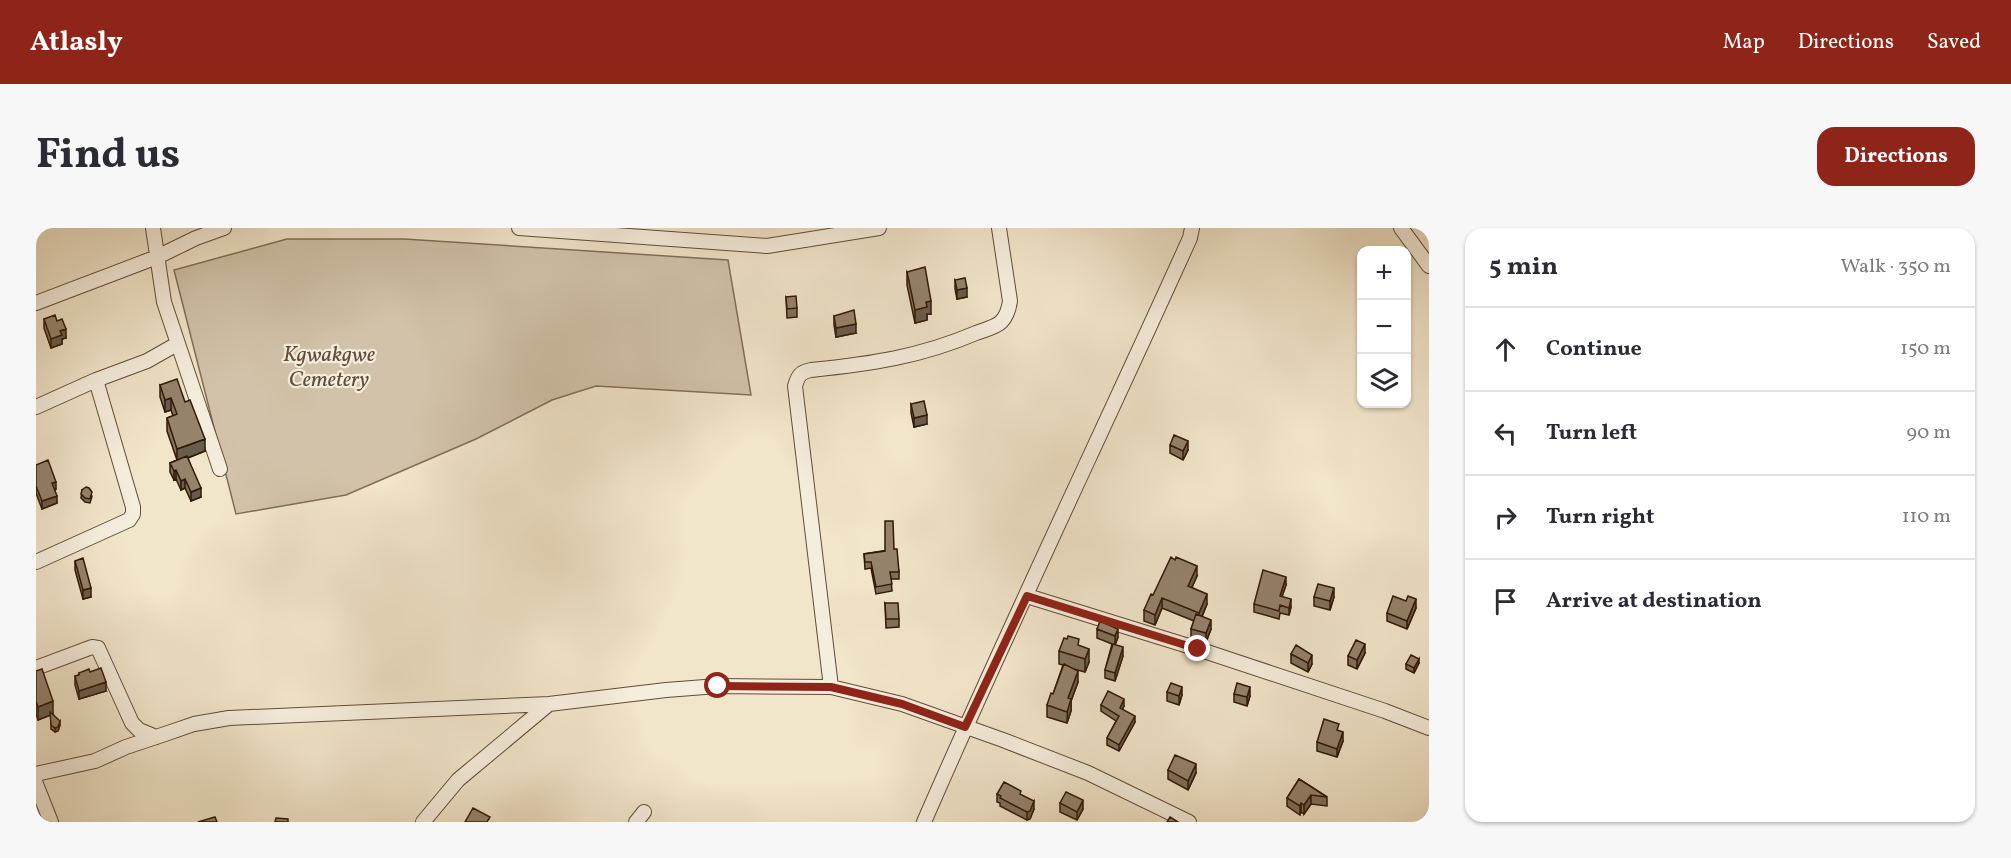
<!DOCTYPE html>
<meta charset="utf-8">
<style>
:root{--surface:#fff;--page:#f7f7f7;--text:#2b2b33;--muted:#7c7c81;--line:#e1e1e2;--accent:#8f2418}
body{margin:0;font-family:Vollkorn,serif;background:var(--page);color:var(--text)}
.controls{position:absolute;right:18px;top:18px;display:grid;overflow:hidden;border-radius:12px;box-shadow:0 2px 4px #0004}
.controls button{width:54px;height:54px;display:grid;place-items:center;padding:0;border:0;border-bottom:2px solid var(--line);background:var(--surface);color:var(--text);font:30px sans-serif}
.stop{position:absolute;width:18px;height:18px;margin:-14px;border:4px solid #8f2418;border-radius:50%;background:#fff}
.stop.end{background:#8f2418;border-color:#fff;box-shadow:0 2px 6px #0008}
.list{margin:0;padding:0;list-style:none}
h2{display:flex;justify-content:space-between;align-items:center;height:78px;margin:0;padding:0 24px;font-size:26px}
h2 small{font-size:20px;font-weight:400;color:var(--muted)}
.list li{display:grid;grid-template-columns:39px 1fr auto;gap:18px;align-items:center;box-sizing:border-box;height:84px;padding:0 24px;border-top:2px solid var(--line)}
.list b{display:block;font-size:22px;white-space:nowrap}
.list em{font-size:20px;font-style:normal;color:var(--muted)}
.icon{flex:none;width:33px;height:33px;fill:none;stroke:currentColor;stroke-width:2;stroke-linecap:round;stroke-linejoin:round}
.map{position:relative;flex:none;width:1393px;height:594px;overflow:hidden;border-radius:18px}
header{display:flex;align-items:center;gap:36px;box-sizing:border-box;height:84px;padding:0 30px;background:var(--accent);color:#fff}
header strong{font-size:28px}
nav{display:flex;gap:33px;margin-inline-start:auto;font-size:21px}
.intro{display:flex;align-items:center;justify-content:space-between;box-sizing:border-box;height:144px;padding:0 36px}
h1{margin:0;font-size:42px}
.button{padding:15px 27px;border-radius:18px;background:var(--accent);color:#fff;font-size:21px;font-weight:700}
main{display:flex;gap:36px;padding:0 36px}
aside{flex:1;background:var(--surface);border-radius:18px;box-shadow:0 2px 4px #0004}
.map>svg:first-child{display:block}
.green{fill:#d1c2a9;stroke:#826e58;stroke-width:1.5}
.lines{fill:none;stroke-linecap:round;stroke-linejoin:round}
.minor-casing{stroke:#624c38;stroke-width:16}
.minor{stroke:#f6eedd;stroke-width:14}
.wall{fill:#80715d;stroke:#321907;stroke-width:1.5}
.shaded-wall{fill:#685c4c;stroke:#321907;stroke-width:1.5}
.building{fill:#95836c;stroke:#321907;stroke-width:1.5}
.route{stroke:#8f2418;stroke-width:8}
.labels{text-anchor:middle;stroke-width:4.5;stroke-linejoin:round;paint-order:stroke}
.park-label{font-size:22px;font-style:italic;fill:#624c38;stroke:#f6eedd}
</style>
<header>
<strong>Atlasly</strong>
<nav><a>Map</a><a>Directions</a><a>Saved</a></nav>
</header>
<div class="intro"><h1>Find us</h1><a class="button">Directions</a></div>
<main>
<div class="map">
<svg width="1393" height="594" viewBox="0 0 1393 594">
<rect width="100%" height="100%" fill="#f1e5ca"/>
<filter id="stains"><feTurbulence type="fractalNoise" baseFrequency=".00333" numOctaves="4"/><feColorMatrix values="0 0 0 0 .2 0 0 0 0 .09 0 0 0 0 .02 0 0 0 .5 -.17"/></filter>
<radialGradient id="worn" r=".72"><stop offset=".6" stop-color="#630" stop-opacity="0"/><stop offset="1" stop-color="#630" stop-opacity=".3"/></radialGradient>
<path class="green" d="M251 11H368L692 32 715 167 560 158 516 172 440 211 310 267 200 286 138 42Z"/>
<g class="lines">
<defs>
<path id="minor" d="M117 0 128 74 184 241
M483 0 731 18 843 0
M963 0 974 73C973 80 971 88 965 94 960 99 948 102 940 105 884 129 834 136 775 142 764 144 762 148 759 158L795 459 866 476 967 512 1052 545 1153 594
M1365 0 1393 38
M0 75 121 29 160 10 188 0
M0 179 60 152 111 133 141 116
M0 334 93 292 97 286V279L60 152
M991 368 1162 421 1349 483 1393 500
M0 440 56 419 62 420 96 495 103 502 120 509
M0 546 59 533 90 519 129 506 158 496 193 490 513 476 630 462 682 458 795 459
M0 556 15 594
M387 594 422 552 513 476
M600 594 608 584
M888 594C973 398 1066 205 1154 10L1156 0"/>
</defs>
<use href="#minor" class="minor-casing"/>
<use href="#minor" class="minor"/>
</g>
<path class="wall" d="M871 44 895 86H891V92L879 95 871 57Z
M919 52 931 69 921 71 919 61Z
M750 69 761 80V89L751 90Z
M798 88 820 105 800 109 798 97Z
M8 91 21 93 30 110 26 111V116L15 120 8 100Z
M124 157 149 174 169 223 152 230 165 269 155 273 149 260 145 262 140 251 138 252 134 244V235L141 232 131 203V190L137 188 135 182 129 184 124 169Z
M875 176 891 196 878 199 875 185Z
M1134 217 1152 222 1147 232 1134 225Z
M0 237 20 261 19 262 21 275 6 281 0 265Z
M46 262 56 268 54 275 49 274 45 270Z
M858 321 863 344V351H855L856 363 840 366 835 340 829 341 828 326Z
M39 333 55 369 47 371 39 342Z
M1161 348 1156 359 1171 376 1166 389 1175 401 1170 414 1155 409V401L1158 393 1126 380 1119 397 1108 393V382L1117 367Z
M1250 357 1246 368 1255 379 1253 387 1244 385 1243 391 1218 384V376Z
M1278 369H1298L1294 382 1278 378Z
M1370 373 1380 380 1371 401 1351 393V385Z
M849 375 863 391V399L850 400Z
M1061 401 1082 409 1079 417 1087 428 1079 453 1069 450V442L1076 416 1061 410Z
M1043 418 1053 434 1049 444 1038 441 1042 454 1035 473V483L1031 495 1011 489V477L1017 466 1027 437 1023 436V423Z
M1329 425 1321 441 1312 437V428Z
M1255 426 1276 436 1272 444 1255 435Z
M1383 435 1378 445 1370 441V436Z
M0 443 17 486 24 497 22 503 19 504 15 501V487L2 492 0 486Z
M43 445 70 463 43 471 39 457V448L43 447Z
M1131 464 1146 467 1143 477 1131 473Z
M1198 466 1214 468 1211 478 1198 474Z
M1065 477 1088 478 1086 481 1099 494 1083 523 1071 517V510L1080 493 1065 483Z
M1307 513 1301 529 1281 523V514Z
M1132 542 1160 545 1152 562 1132 551Z
M1263 551 1291 569V578L1275 576 1268 586 1265 584 1264 587 1251 578V570Z
M961 566 985 567 998 581 994 591 991 592 964 578V575L961 574Z
M1024 575 1047 581 1041 592 1024 584Z"/>
<path class="shaded-wall" d="M931 60V69L921 71V62Z
M895 73V86H891V92L879 95V82L890 74Z
M820 96V105L800 109V100Z
M30 101V110L26 111V116L15 120V111L24 103Z
M135 170V182L129 184V172Z
M891 187V196L878 199V190Z
M169 211V223L141 234V221Z
M1152 213V222L1147 232V223Z
M140 242V251L138 252V243Z
M149 251V260L145 262V253Z
M20 254V261L16 263V255Z
M165 260V269L155 273V264Z
M21 268V275L6 281V273Z
M1161 338V348L1152 368V358Z
M1250 349V357L1244 375V368Z
M55 360V369L47 371V362Z
M1298 360V369L1294 382V373Z
M1171 366V376L1163 395V385Z
M1126 370V380L1119 397V387Z
M1255 371V379L1253 387V380Z
M1380 371V380L1371 401V393Z
M1175 392V401L1170 414V405Z
M1082 401V409L1079 417V408Z
M1329 416V425L1321 441V432Z
M1087 419V428L1079 453V445Z
M1053 421V434L1049 444V431Z
M1276 427V436L1272 444V435Z
M1383 431V435L1378 445V440Z
M1042 443V454L1035 473V483L1031 495 1032 470Z
M70 454V463L43 471V463Z
M1146 459V467L1143 477V468Z
M1214 459V468L1211 478V469Z
M1088 471V478L1084 487V480Z
M17 473V486L2 492V479Z
M1099 488V494L1083 523V517Z
M24 493V497L22 503 19 504V500Z
M1307 504V513L1301 529V521Z
M1160 536V545L1152 562V553Z
M1275 567V576L1268 586V577Z
M1047 572V581L1041 592V584Z
M998 573V581L994 591 991 592V584Z
M1265 575V584L1264 587V578Z"/>
<path class="building" d="M889 39 895 73 890 74 891 79 879 82 871 44Z
M929 50 931 60 921 62 919 52Z
M760 68 761 80 751 81 750 69Z
M818 82 820 96 800 100 798 88Z
M19 87 21 93 26 91 30 101 24 103 26 107 15 111 8 91Z
M141 151 149 174 154 172 169 211 141 221 131 190 141 186 135 170 129 172 124 157Z
M888 173 891 187 878 190 875 176Z
M1138 207 1152 213 1147 223 1134 217Z
M151 228 165 260 155 264 149 251 145 253 140 242 138 243 134 235Z
M12 232 20 254 16 255 21 268 6 273 0 258V237Z
M50 259 53 260 56 264 54 271 49 270 45 266 46 262Z
M849 293H857L858 321H861L863 344H854L856 356 840 359 835 334H829L828 326 849 323Z
M1135 329 1139 332 1140 329 1161 338 1152 358 1171 366 1163 385 1126 370 1119 387 1108 382 1115 366 1117 367Z
M47 330 55 360 47 362 39 333Z
M1227 342 1250 349 1244 368 1255 371 1253 380 1244 377 1243 383 1218 376Z
M1282 356 1298 360 1294 373 1278 369Z
M1357 368 1370 373 1372 368 1380 371 1371 393 1351 385Z
M849 375H862L863 391H850Z
M1160 386 1175 392 1170 405 1155 401Z
M1064 393 1082 401 1079 408 1061 401Z
M1032 408 1043 411 1042 417 1053 421 1049 431 1023 423 1028 410 1031 411Z
M1320 412 1329 416 1321 432 1312 428Z
M1077 416 1087 419 1079 445 1069 442Z
M1260 417 1276 427 1272 435 1255 426Z
M1375 427 1383 431 1378 440 1370 436Z
M1028 436 1042 443 1032 470 1035 471 1031 484 1011 477 1015 465 1017 466Z
M65 440 70 454 43 463 39 448 43 447V445L53 441 54 444Z
M6 441 17 473 2 479 0 473V443Z
M1135 455 1146 459 1143 468 1131 464Z
M1201 455 1214 459 1211 469 1198 466Z
M1072 463 1088 471 1084 480 1099 488 1083 517 1071 510 1083 488 1065 477Z
M14 484 24 493 22 499 19 500 15 497Z
M1288 491 1303 496 1301 502 1307 504 1301 521 1281 514Z
M1139 527 1160 536 1152 553 1132 542Z
M1263 551 1291 569 1275 567 1268 577 1265 575 1264 578 1251 570Z
M968 554 985 563 984 566 998 573 994 583 991 584 964 570 965 568 961 566Z
M1030 564 1047 572 1041 584 1024 575Z
M437 580 454 589 451 594H429Z
M179 589 181 594H162Z
M1134 589 1142 594H1131Z
M240 590 252 591V594H239Z"/>
<g class="lines">
<path class="route" d="M682 458 795 459 866 476 929 499 991 368 1162 421"/>
</g>
<g class="labels">
<g class="park-label">
<text x="293" y="133">Kgwakgwe<tspan x="293" dy="25">Cemetery</tspan></text>
</g>
</g>
<rect width="100%" height="100%" filter="url(#stains)"/>
<rect width="100%" height="100%" fill="url(#worn)"/>
</svg>
<div class="controls">
<button>+</button>
<button>−</button>
<button><svg class="icon" aria-label="layers" viewBox="0 0 24 24"><path d="M12 4l9 5-9 5-9-5zM3 14l9 5 9-5"/></svg></button>
</div>
<div class="stop" style="left:682px;top:458px"></div>
<div class="stop end" style="left:1162px;top:421px"></div>
</div>
<aside>
<h2>5 min<small>Walk · 350 m</small></h2>
<ul class="list">
<li><svg class="icon" aria-label="ahead" viewBox="0 0 24 24"><path d="M12 20V5M6 11l6-6 6 6"/></svg><div><b>Continue</b></div><em>150 m</em></li>
<li><svg class="icon" aria-label="left" viewBox="0 0 24 24"><path d="M17 20v-9H6M10 6l-5 5 5 5"/></svg><div><b>Turn left</b></div><em>90 m</em></li>
<li><svg class="icon" aria-label="right" viewBox="0 0 24 24"><path d="M7 20v-9h11M14 6l5 5-5 5"/></svg><div><b>Turn right</b></div><em>110 m</em></li>
<li><svg class="icon" aria-label="arrive" viewBox="0 0 24 24"><path d="M6 21V4h12l-3 4 3 4H6"/></svg><div><b>Arrive at destination</b></div></li>
</ul>
</aside>
</main>
